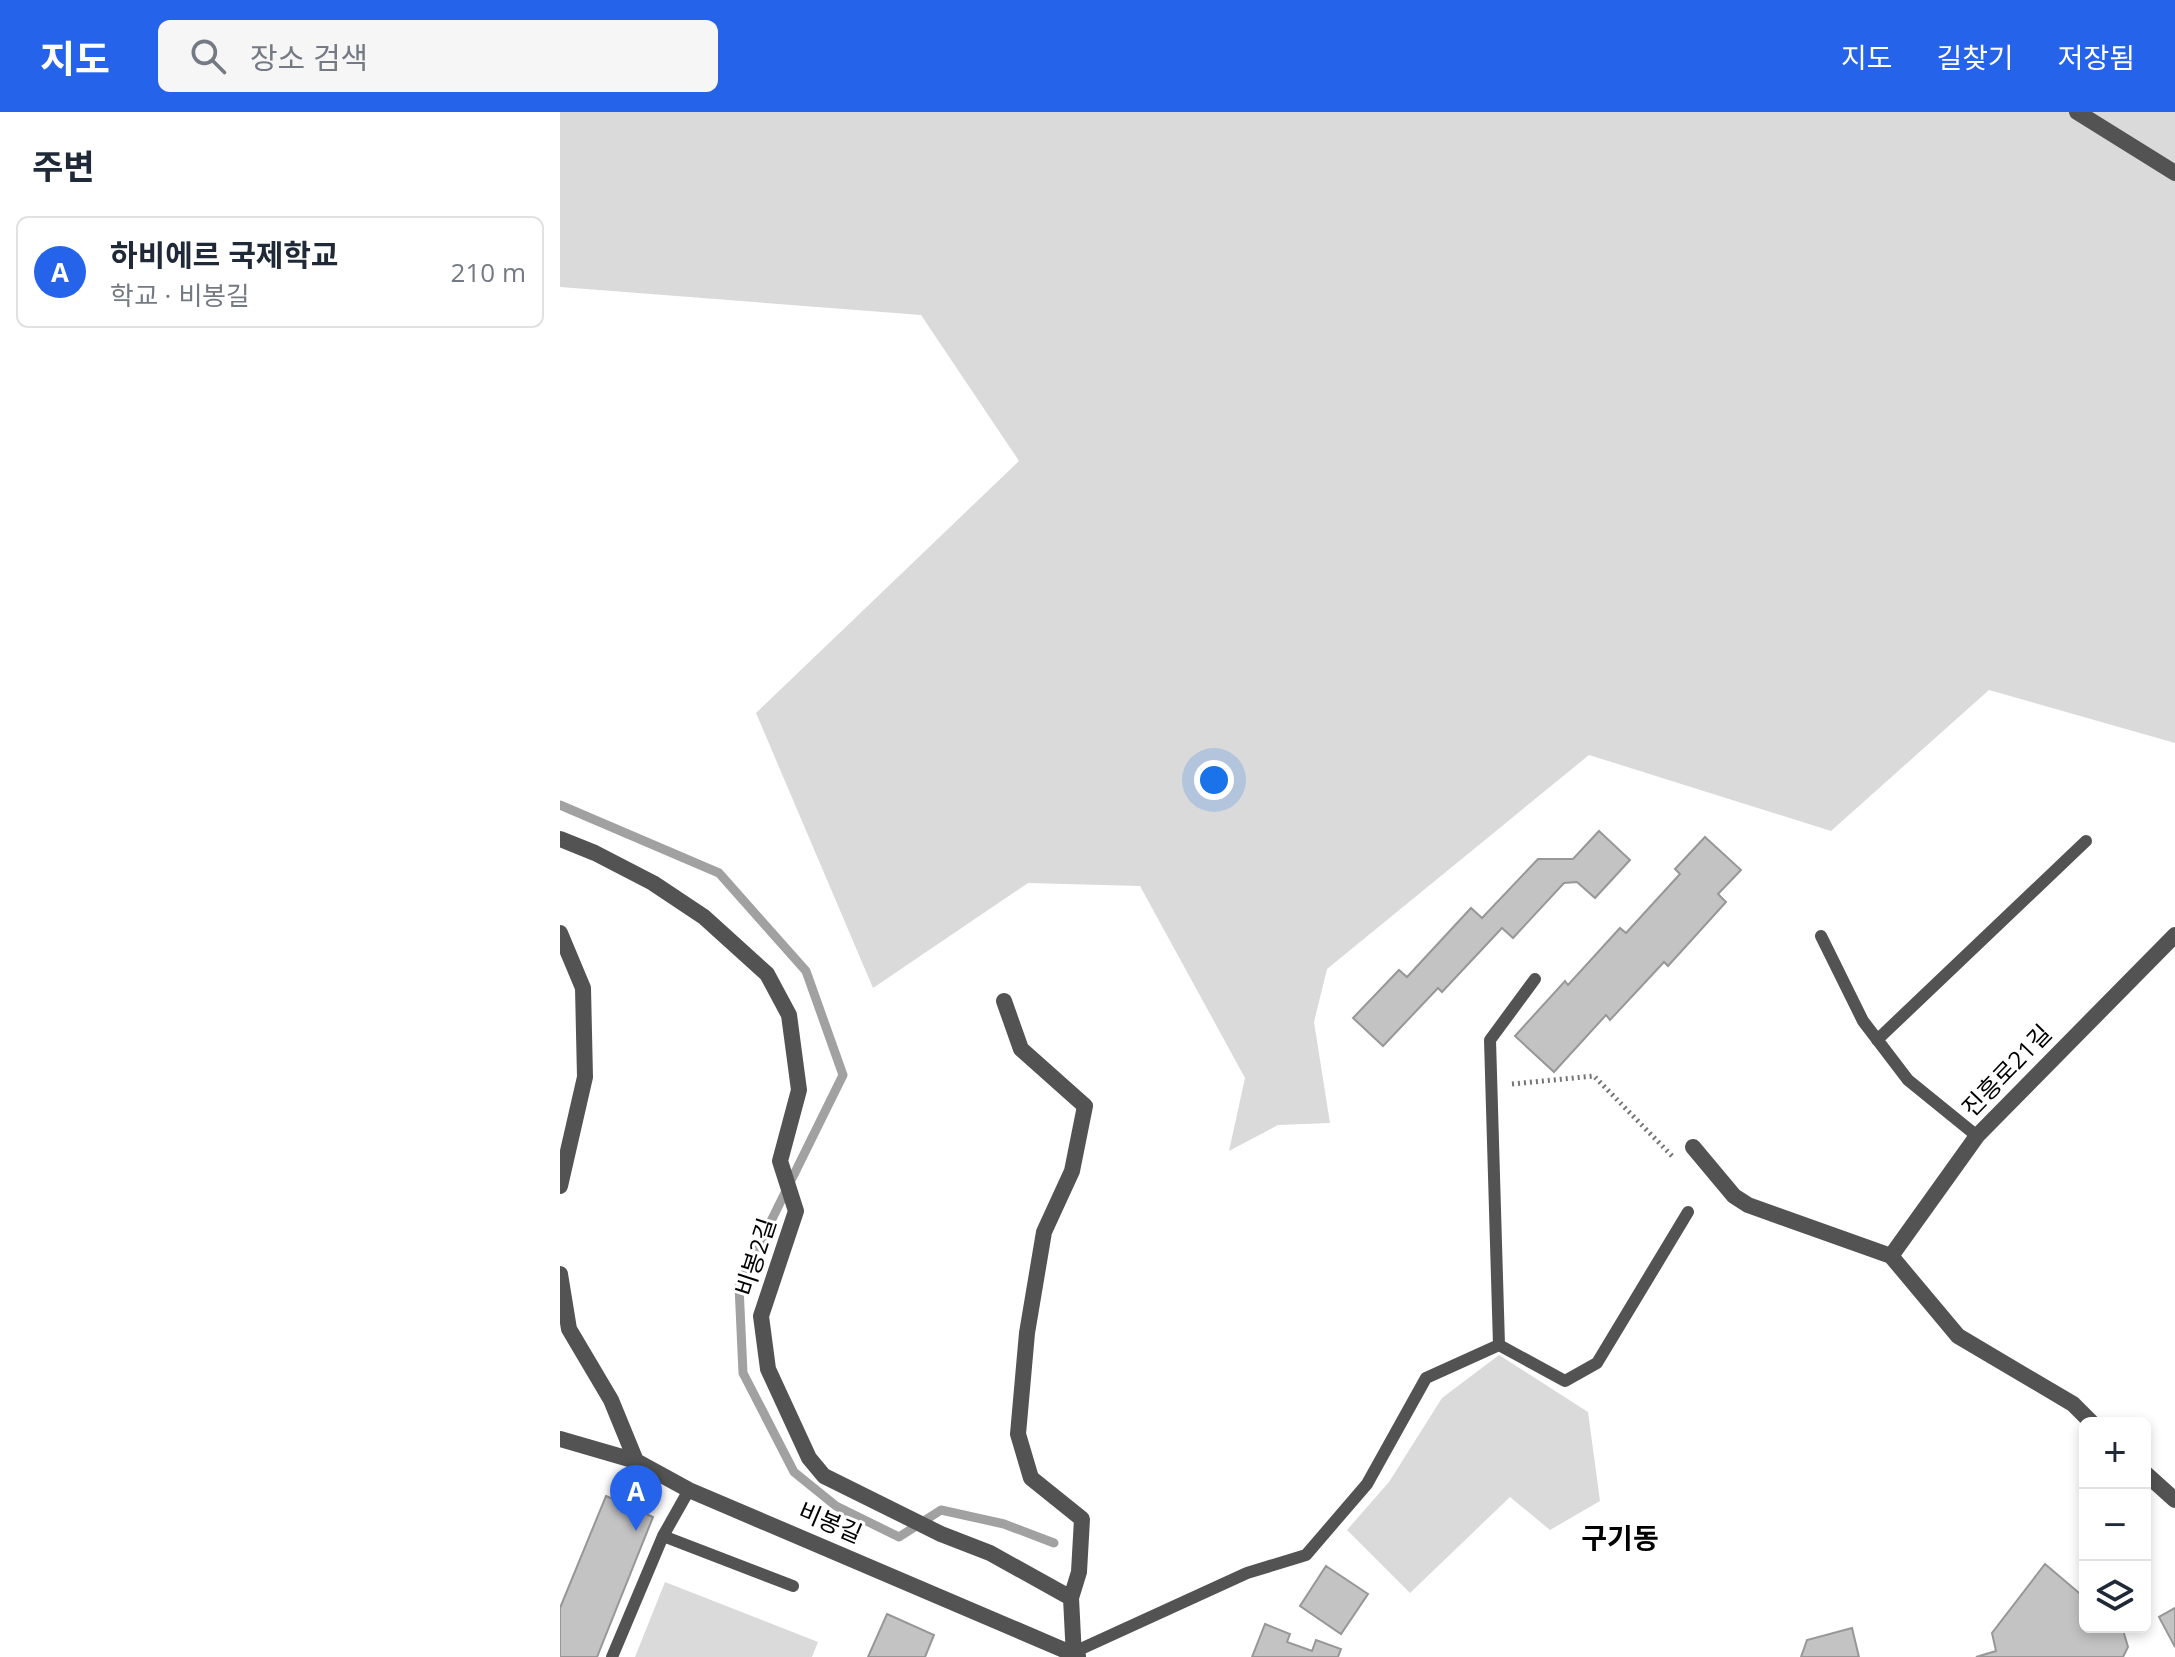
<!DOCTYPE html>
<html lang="ko">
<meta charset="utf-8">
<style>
:root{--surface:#fff;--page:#f6f6f7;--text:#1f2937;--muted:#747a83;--line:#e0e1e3;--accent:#2563eb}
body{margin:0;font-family:"Open Sans","Noto Sans KR",sans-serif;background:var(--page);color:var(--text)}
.controls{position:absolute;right:24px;bottom:24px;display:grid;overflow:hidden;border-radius:12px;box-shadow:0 4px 12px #0003}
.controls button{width:72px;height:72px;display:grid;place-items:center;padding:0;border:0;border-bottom:2px solid var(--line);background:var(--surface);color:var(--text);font:40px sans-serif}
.you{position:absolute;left:654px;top:668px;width:28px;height:28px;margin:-20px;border:6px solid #fff;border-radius:50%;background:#1a73e8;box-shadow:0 0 0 12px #1a73e833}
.badge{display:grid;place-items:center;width:52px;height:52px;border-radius:50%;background:var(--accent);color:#fff;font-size:26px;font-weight:700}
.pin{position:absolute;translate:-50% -66px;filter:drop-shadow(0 2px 4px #0008)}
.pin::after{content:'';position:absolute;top:42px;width:28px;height:24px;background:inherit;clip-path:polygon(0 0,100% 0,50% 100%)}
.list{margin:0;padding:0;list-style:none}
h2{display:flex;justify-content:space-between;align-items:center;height:104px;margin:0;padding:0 32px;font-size:34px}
h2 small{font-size:26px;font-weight:400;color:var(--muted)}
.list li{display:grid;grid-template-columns:52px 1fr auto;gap:24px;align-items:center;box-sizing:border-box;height:112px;margin:0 16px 16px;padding:0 16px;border:2px solid var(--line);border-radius:12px}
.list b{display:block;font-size:30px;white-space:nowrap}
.list p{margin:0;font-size:26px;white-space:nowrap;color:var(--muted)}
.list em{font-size:26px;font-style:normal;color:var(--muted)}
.icon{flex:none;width:44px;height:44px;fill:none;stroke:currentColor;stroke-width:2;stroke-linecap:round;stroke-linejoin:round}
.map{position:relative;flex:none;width:1615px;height:1545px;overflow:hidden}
header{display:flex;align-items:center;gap:48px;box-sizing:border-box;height:112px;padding:0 40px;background:var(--accent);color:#fff}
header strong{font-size:38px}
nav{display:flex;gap:44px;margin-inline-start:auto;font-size:28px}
.search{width:560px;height:72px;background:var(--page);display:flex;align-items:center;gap:20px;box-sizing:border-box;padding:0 28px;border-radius:12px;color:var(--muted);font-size:30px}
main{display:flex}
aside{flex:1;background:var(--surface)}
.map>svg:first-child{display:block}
.green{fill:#dadada}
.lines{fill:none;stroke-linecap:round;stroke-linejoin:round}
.stream{stroke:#a1a1a1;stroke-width:9}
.building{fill:#c3c3c3;stroke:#979797;stroke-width:2}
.path{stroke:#757575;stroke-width:5;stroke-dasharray:2 4;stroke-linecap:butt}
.service{stroke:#535353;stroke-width:12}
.minor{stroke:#535353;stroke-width:16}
.labels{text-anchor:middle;stroke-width:6;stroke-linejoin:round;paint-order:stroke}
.street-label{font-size:24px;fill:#000;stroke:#fff}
.quarter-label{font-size:28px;font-weight:bold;fill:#000;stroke:#fff}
</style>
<header>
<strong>지도</strong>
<div class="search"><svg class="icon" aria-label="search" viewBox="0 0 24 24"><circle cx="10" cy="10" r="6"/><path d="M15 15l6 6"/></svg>장소 검색</div>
<nav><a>지도</a><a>길찾기</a><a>저장됨</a></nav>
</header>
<main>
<aside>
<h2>주변<small></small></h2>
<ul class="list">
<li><span class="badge">A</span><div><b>하비에르 국제학교</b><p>학교 · 비봉길</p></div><em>210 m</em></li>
</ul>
</aside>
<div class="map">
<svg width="1615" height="1545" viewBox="0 0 1615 1545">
<rect width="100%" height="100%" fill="#fff"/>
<path class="green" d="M0 0H1615V631L1429 578 1271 719 1029 643 767 857 754 910 770 1011 718 1013 669 1039 685 966 580 774 468 771 313 876 196 601 459 349 361 203 0 175Z
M939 1243 1028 1300 1040 1389 990 1418 950 1385 850 1481 787 1418 829 1370 882 1286Z
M105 1470 258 1530 252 1545H75Z"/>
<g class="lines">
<path class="stream" d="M0 693 159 761 246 859 283 963 179 1174 183 1261 234 1360 276 1394 339 1425 381 1398 444 1412 494 1431"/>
</g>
<path class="building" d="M1039 719 1070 748 1035 786 1017 770 1004 771 953 826 942 816 882 880 878 876 823 934 793 906 839 858 847 865 911 796 922 806 978 747H1013Z
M1145 725 1181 758 1158 782 1166 790 1108 854 1104 850 1050 908 1046 903 994 960 955 924 1005 869 1008 873 1060 816 1066 821 1120 762 1115 757Z
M46 1384 93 1405 37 1545H0V1496Z
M1485 1452 1525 1486V1515H1560L1563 1518 1568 1535 1563 1545H1416L1436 1539 1432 1521Z
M766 1454 808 1482 781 1522 740 1494Z
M1615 1496V1535L1599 1505Z
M327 1502 374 1523 365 1545H308Z
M705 1512 730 1522 727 1530 752 1539 756 1528 781 1537 778 1545H692Z
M1292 1516 1299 1545H1241L1247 1528Z"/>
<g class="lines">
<path class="path" d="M952 972 1034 964 1112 1044"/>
<path class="service" d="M1261 824 1303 909 1348 968 1417 1024
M1317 928 1526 729
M939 1233 930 928 975 867
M939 1233 1005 1269 1037 1251 1128 1100
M103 1424 233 1474
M512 1541 687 1461 746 1443 807 1372 866 1266 939 1233
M52 1545 103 1424 129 1378"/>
<path class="minor" d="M1517 0 1615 61
M0 727 35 741 93 771 144 805 207 862 229 903 239 978 220 1049 236 1099 201 1204 208 1257 249 1346 264 1364 381 1422 430 1441 511 1486
M0 821 23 876 25 965 0 1074
M444 889 461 937 525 994 512 1059 484 1120 467 1221 458 1322 471 1366 522 1407 519 1460 511 1486 514 1545
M1133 1035 1174 1084 1188 1093 1331 1144
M0 1162 9 1217 51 1288 76 1349
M1532 1311 1513 1292 1398 1224 1331 1144 1417 1024 1615 823
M0 1327 76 1349 129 1378 518 1544
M1585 1361 1615 1388"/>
</g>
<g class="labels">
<g class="street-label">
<text transform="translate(1447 959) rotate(-46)" y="8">진흥로21길</text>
<text transform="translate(196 1145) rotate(-72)" y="8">비봉2길</text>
<text transform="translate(270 1411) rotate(23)" y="8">비봉길</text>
</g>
<g class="quarter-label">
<text x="1060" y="1436">구기동</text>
</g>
</g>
</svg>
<div class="controls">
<button>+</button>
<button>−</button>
<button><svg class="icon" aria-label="layers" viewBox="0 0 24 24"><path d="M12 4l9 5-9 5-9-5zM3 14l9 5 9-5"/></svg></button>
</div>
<div class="you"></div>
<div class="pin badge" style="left:76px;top:1419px">A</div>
</div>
</main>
